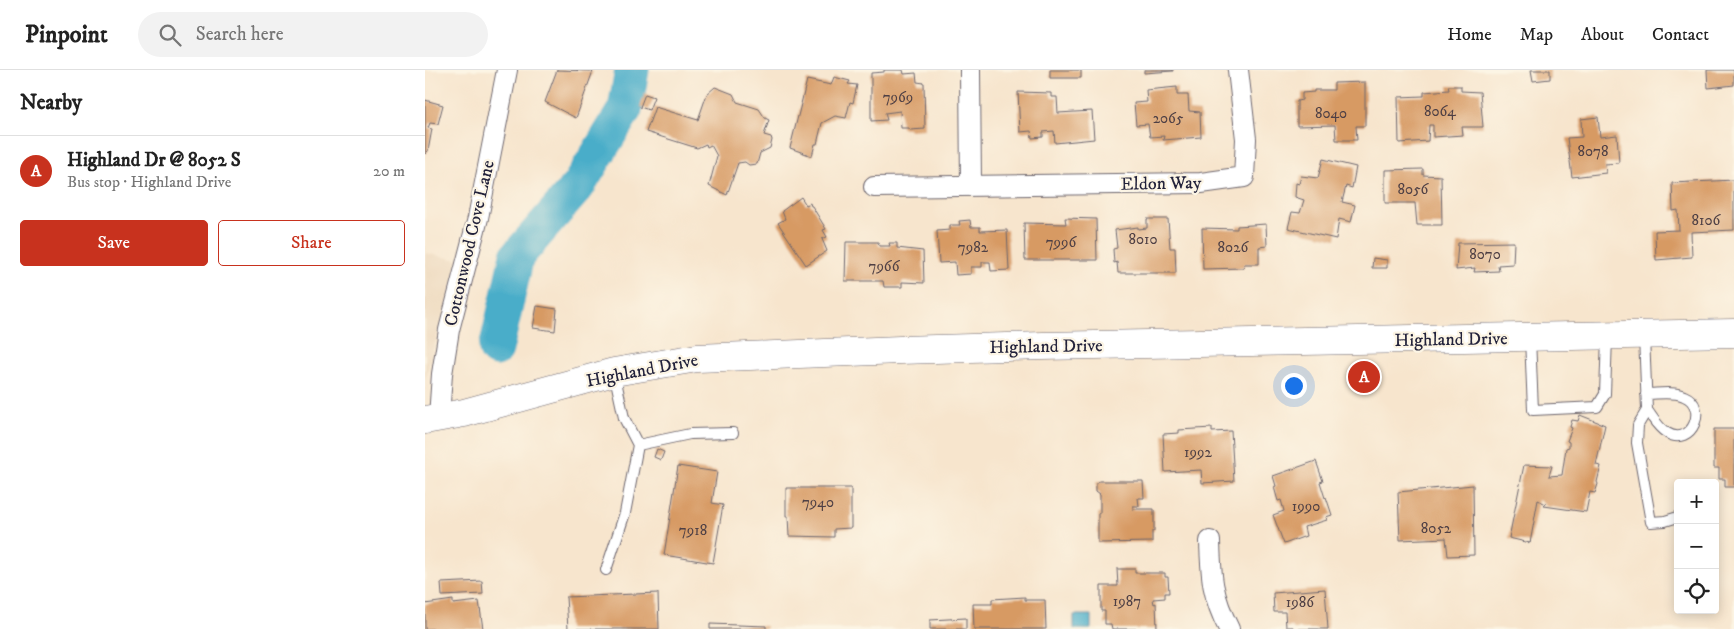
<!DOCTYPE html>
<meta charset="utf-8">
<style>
:root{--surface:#fff;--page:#f2f2f2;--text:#222;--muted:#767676;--line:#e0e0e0;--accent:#c8321e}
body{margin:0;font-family:"IM FELL DW Pica",serif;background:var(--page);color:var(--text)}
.controls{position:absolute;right:15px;bottom:15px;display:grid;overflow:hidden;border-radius:5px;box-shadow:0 2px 12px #0003}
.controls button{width:45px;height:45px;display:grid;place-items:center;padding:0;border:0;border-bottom:1px solid var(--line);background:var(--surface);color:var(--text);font:25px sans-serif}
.you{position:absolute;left:868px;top:315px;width:18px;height:18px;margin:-12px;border:4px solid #fff;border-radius:50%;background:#1a73e8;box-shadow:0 0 0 8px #1a73e833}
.badge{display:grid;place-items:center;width:32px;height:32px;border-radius:50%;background:var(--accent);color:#fff;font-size:16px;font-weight:700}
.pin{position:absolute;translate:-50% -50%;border:2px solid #fff;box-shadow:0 1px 5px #0006}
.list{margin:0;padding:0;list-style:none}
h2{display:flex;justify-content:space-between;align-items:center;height:65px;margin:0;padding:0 20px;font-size:21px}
h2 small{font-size:16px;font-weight:400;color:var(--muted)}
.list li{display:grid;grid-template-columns:32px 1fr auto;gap:15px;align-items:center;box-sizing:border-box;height:70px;padding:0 20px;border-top:1px solid var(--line)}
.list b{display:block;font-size:19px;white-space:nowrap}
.list p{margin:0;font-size:16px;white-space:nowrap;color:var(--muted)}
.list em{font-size:16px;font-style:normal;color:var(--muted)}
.actions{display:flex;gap:10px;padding:15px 20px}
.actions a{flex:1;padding:11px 0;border:1px solid var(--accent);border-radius:5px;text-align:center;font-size:18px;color:var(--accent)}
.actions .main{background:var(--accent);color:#fff}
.icon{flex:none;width:28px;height:28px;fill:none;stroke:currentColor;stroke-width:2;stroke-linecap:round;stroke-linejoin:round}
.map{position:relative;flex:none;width:1309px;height:559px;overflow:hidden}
header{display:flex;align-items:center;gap:30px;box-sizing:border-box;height:70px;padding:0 25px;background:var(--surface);border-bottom:1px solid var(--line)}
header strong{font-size:24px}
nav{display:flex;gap:28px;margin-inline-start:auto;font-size:18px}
.search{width:350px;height:45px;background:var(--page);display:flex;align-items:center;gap:12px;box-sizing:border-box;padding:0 18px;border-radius:28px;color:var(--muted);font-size:19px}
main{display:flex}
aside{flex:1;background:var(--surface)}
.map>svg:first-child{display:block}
.built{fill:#edd7bb}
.water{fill:#49adc9;stroke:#366882}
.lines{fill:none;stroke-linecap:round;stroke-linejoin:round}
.river{stroke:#49adc9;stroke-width:35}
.building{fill:#d79a64}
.service-casing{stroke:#6d666e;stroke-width:12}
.minor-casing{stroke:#6d666e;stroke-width:22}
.primary-casing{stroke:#6d666e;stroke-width:29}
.service{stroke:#fff;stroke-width:10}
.minor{stroke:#fff;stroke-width:20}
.primary{stroke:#fff;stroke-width:28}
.labels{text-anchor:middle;stroke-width:4.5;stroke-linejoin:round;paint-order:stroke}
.number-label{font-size:15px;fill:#4f4045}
.street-label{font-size:18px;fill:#22223b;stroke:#fcf5e5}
</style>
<header>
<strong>Pinpoint</strong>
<div class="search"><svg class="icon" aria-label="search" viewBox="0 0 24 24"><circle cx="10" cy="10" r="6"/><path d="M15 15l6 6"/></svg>Search here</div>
<nav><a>Home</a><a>Map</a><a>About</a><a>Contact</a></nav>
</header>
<main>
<aside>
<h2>Nearby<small></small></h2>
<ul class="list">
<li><span class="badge">A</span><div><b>Highland Dr @ 8052 S</b><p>Bus stop · Highland Drive</p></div><em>20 m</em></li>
</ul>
<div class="actions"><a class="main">Save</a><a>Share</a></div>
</aside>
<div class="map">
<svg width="1309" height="559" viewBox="0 0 1309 559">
<rect width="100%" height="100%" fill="#fcf5e5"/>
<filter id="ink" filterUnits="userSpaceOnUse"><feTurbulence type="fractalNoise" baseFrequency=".02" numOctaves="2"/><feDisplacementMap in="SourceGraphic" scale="10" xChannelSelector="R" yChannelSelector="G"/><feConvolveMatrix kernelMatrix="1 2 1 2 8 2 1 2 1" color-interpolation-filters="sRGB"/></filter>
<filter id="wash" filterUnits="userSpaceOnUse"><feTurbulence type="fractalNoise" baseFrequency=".0096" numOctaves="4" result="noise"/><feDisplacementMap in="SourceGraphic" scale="20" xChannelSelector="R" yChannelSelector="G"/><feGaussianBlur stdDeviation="1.12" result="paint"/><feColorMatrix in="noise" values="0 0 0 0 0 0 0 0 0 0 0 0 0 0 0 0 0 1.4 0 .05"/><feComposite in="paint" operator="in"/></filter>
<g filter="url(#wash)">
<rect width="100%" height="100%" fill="#f7e5cd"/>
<path class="built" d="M0 183 33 190 0 310Z"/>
<path class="water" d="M649 545H666V559H649Z"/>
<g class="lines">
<path class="river" d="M71 279 92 186 153 116 200 39 207 0"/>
</g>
<g id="blocks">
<path class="building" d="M132 0 168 1 151 48 120 32Z
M459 0H478L479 4 491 3 492 12 499 13 500 59 485 60 484 58H476L475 41 460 43 462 50 446 51V3L459 2Z
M625 0H656V8H625Z
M719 0H748V1L719 3Z
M1106 0H1125V9L1108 11Z
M1282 0H1309V15L1283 18Z
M409 7 425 11 423 14 432 15 428 33 425 32 421 48 410 46 397 53 392 74H390L387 86 365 78 382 10 406 15Z
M940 12V56H931L932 70H911L910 55 872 56V31L877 30V23L889 22V20H909V13Z
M1023 16H1036V21L1055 22 1058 57H1037L1038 65 1008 67V55H1004L1003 71 974 73 973 27 999 26V22L1024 20Z
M290 17 308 24 312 32 334 39 340 48 344 50 339 65 346 67 347 70 345 78 335 83 332 94 324 95 320 92 313 93 302 125 284 116 292 86 286 75 282 77 281 74 272 78 221 62 230 37 273 50 282 24Z
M752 17V25H763L764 41 775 42 776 67 738 70 739 66 725 67 723 54 711 55 709 33 722 32 721 20Z
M593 22 626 23V27H632L633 43 667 41 669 69 630 73 629 61 618 62V67L607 68 606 61 595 62Z
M220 24 229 27 224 40 215 37Z
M0 30 18 35 13 54 5 53 3 58 7 59 3 81 0 84Z
M1173 47 1175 67 1192 65 1194 93 1180 94 1181 103 1147 107 1142 68 1157 67 1156 49Z
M898 89 931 97 927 118 921 116 917 132 930 135 926 152 914 149 911 169 863 158 867 142 875 143 879 130 870 127 871 113 874 114 876 106 893 108Z
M998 99V105L1016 106 1017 155H992L990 133H960V100Z
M1309 110V160L1266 162 1267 187 1231 190 1230 161 1254 160 1253 140 1248 141 1247 113Z
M376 127 381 135 385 133 386 136H387L401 159 398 160 402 167 397 169 402 181 381 195 353 153 360 149 357 141Z
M640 148 671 149 672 190H600L599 153 641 154Z
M722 149H743L745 178H750L751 203H693L692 192 689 193 688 179 692 178 690 160 713 157V159L722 158Z
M545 150 546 157H555V161L582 160 584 200 566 201 565 192H557V197H546V204L531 205 530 192 514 193 512 161 525 160V155H535L534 151Z
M841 154 842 176 834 177V194H819L818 198 778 199 777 158 812 159V156Z
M421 172H453L454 176H465L464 173H472V178L498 181 499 213 477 212V217H459L458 211H420Z
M1089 172 1088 194 1073 195 1074 201 1049 202 1050 198 1031 200 1033 173Z
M948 188 962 190V198H947Z
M112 236 132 239 130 261 108 258Z
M1155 345 1180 355 1171 395 1176 396 1172 412 1173 414 1170 423 1165 422 1161 442 1119 436 1121 434 1113 430 1105 473 1084 468 1099 395 1127 396 1124 406 1137 405 1141 378 1144 377V372L1142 371 1147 358 1145 357 1147 350 1153 351Z
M787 358V362L806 361 809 411 777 413 776 400 740 402 738 364 754 363V360Z
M1289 359H1309V417H1300V409H1294V398H1289Z
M232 379 239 382 236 390 229 387Z
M891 391 898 411 895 412 900 428 901 427 907 445 901 447 902 450 879 457 881 466 859 474 848 445 859 441 856 430 853 431 849 417 851 416 848 406Z
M253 396 292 402 287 433 298 435 288 493 239 485Z
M674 411H718L719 428H713L714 436H708V439H729V461H727V472L673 473V443H675V424L671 421V413Z
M1048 415 1049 485 1023 486 1021 468 975 470 973 422Z
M361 418H426V458L409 459V467L364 466 363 446H361Z
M692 499H710V503H740V507H743L744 523H740V528L728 529 729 534 731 533 732 559H687L686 554H680V541H676V516H693Z
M57 511 58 524 17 526 16 513Z
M900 519 903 559H868V557H861L860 542H849L848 523Z
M233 523 234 559H143L141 527Z
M600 527V530H620L621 559H549L548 534H567V529Z
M28 530V534L54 531 58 559H0V534Z
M541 548V559H505V550Z
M285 554 341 556V559H285Z"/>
</g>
</g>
<g filter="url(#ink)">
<use href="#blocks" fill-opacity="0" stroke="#6d666e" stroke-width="1"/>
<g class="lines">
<defs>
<path id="service" d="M1219 266 1222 340 1213 355 1212 373 1226 452 1240 451 1253 447
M1105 268 1108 340 1172 337 1180 324 1182 267
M189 302 199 348 213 375 265 364 308 363
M1221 324C1233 324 1248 321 1259 326 1284 336 1267 378 1242 363 1233 358 1228 348 1222 340
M181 500 200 443 213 375"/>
<path id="minor" d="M545 0 546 116
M449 117 776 113 819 107 821 69 813 0
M14 347 17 304 24 260 53 148 82 0
M785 471C786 507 787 526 804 559"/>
<path id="primary" d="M0 350 39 343 189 302 272 288 475 280 618 276 1309 263"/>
</defs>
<use href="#service" class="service-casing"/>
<use href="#minor" class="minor-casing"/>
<use href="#primary" class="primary-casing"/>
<use href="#service" class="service"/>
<use href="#minor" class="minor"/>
<use href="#primary" class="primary"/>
</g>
</g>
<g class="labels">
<g class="number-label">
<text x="473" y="32">7969</text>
<text x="1015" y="46">8064</text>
<text x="906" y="48">8040</text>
<text x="743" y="53">2065</text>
<text x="1168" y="86">8078</text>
<text x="988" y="124">8056</text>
<text x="1281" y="155">8106</text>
<text x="718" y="174">8010</text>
<text x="636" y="177">7996</text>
<text x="548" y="182">7982</text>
<text x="808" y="182">8026</text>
<text x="1060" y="189">8070</text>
<text x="459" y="201">7966</text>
<text x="773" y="387">1992</text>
<text x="393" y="437">7940</text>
<text x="881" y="441">1990</text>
<text x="1011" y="463">8052</text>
<text x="268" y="465">7918</text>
<text x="702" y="536">1987</text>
<text x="875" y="537">1986</text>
</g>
<g class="street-label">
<text transform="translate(736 113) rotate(-1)" y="6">Eldon Way</text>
<text transform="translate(44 173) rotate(-77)" y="6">Cottonwood Cove Lane</text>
<text transform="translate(1026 269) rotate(-1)" y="6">Highland Drive</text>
<text transform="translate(621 276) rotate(-1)" y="6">Highland Drive</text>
<text transform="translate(217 300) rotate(-11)" y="6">Highland Drive</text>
</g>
</g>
</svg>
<div class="controls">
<button>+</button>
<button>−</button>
<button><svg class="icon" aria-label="locate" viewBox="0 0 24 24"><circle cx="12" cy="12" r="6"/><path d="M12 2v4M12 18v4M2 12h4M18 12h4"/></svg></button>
</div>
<div class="you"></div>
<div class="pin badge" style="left:939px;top:307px">A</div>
</div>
</main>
